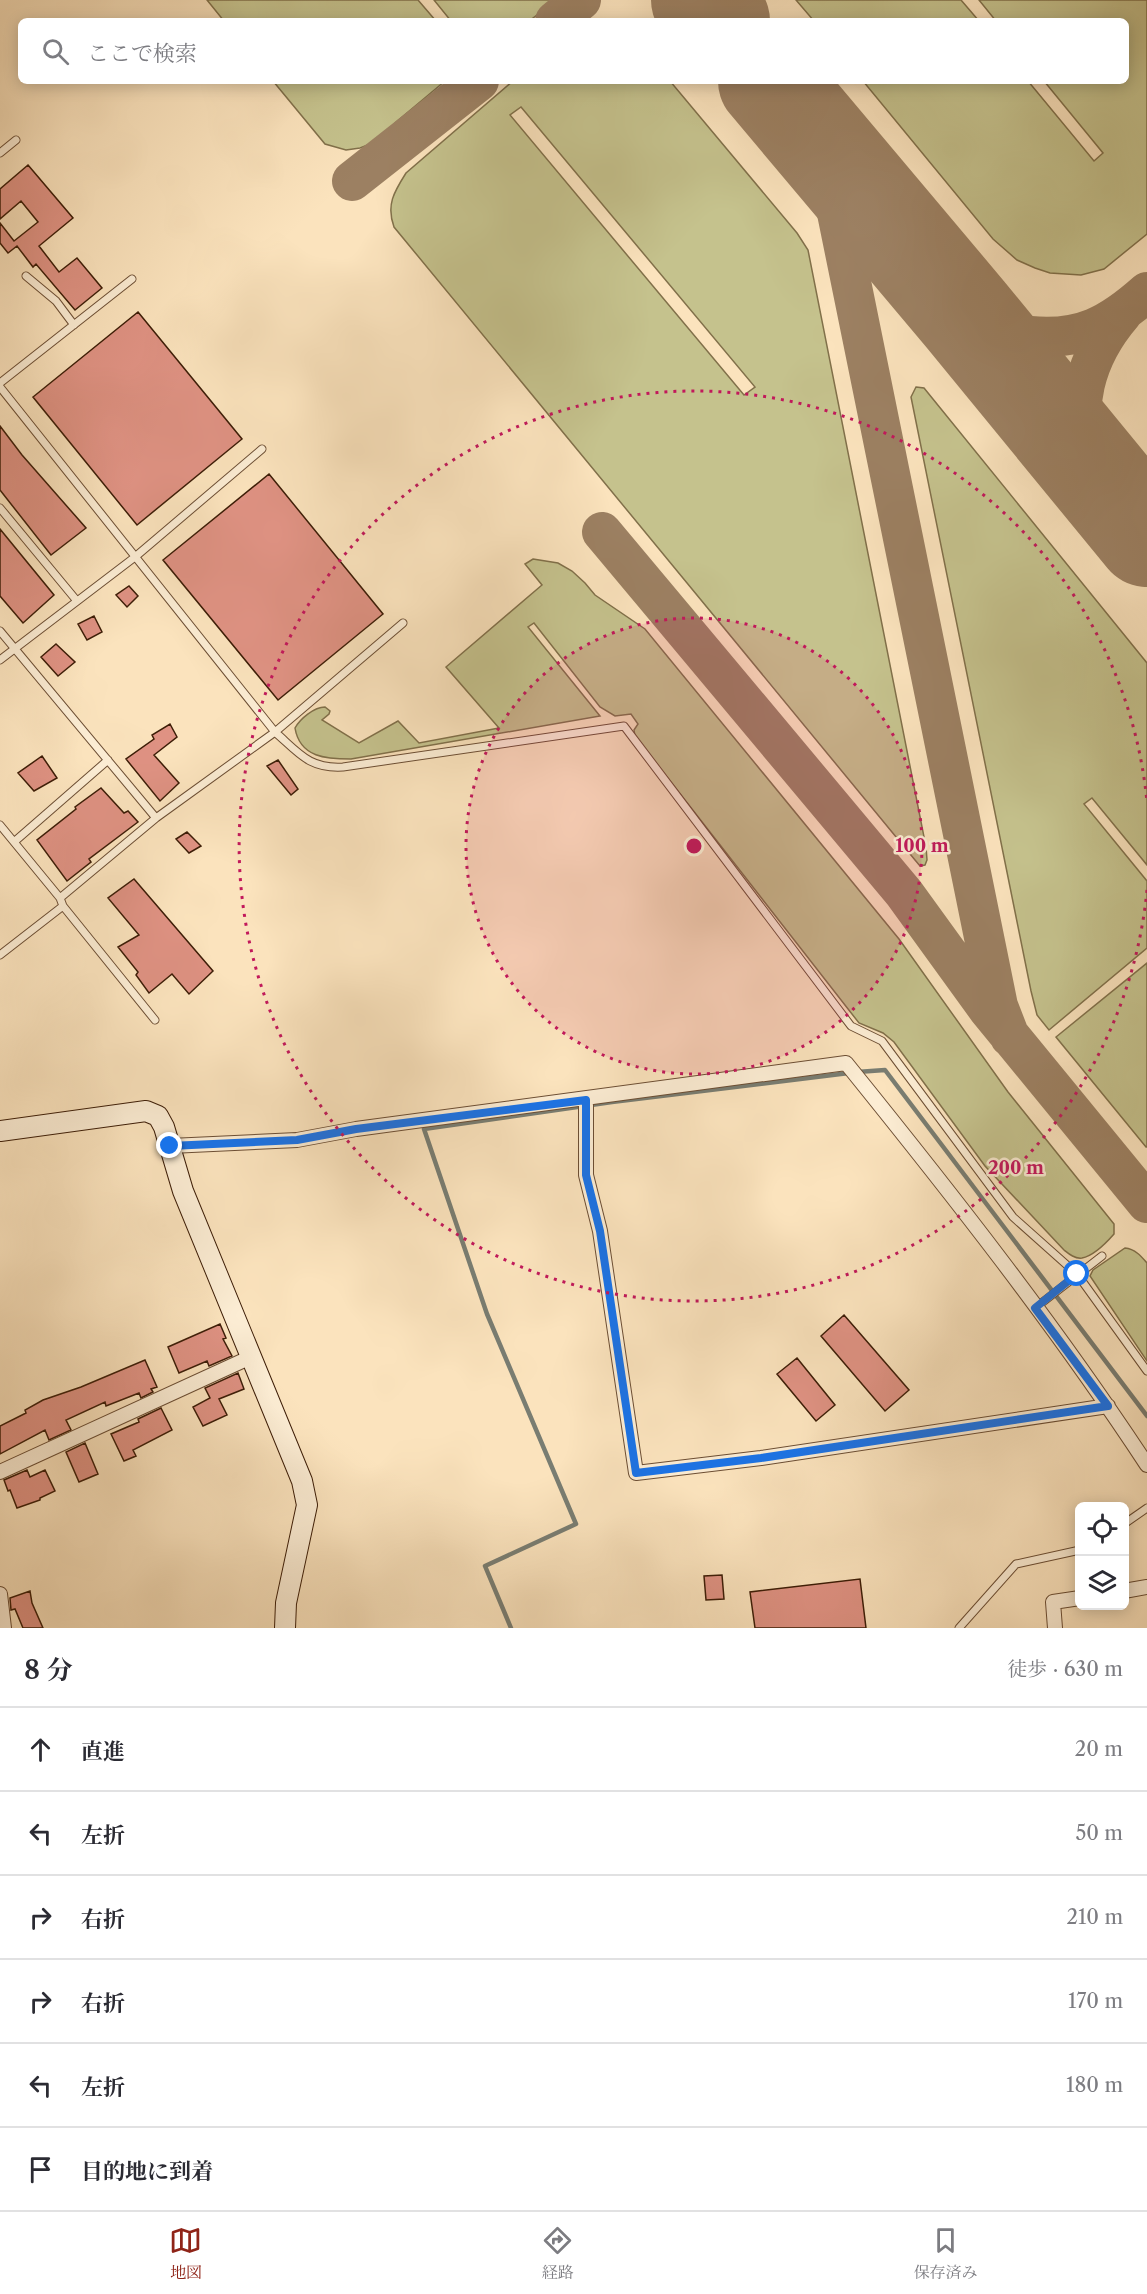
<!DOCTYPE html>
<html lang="ja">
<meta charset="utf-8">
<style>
:root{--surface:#fff;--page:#f2f2f3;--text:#2b2b33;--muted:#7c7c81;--line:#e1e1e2;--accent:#8f2418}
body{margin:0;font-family:"Libre Caslon Text","Noto Serif JP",serif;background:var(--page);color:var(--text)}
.controls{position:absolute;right:18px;bottom:18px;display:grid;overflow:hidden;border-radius:9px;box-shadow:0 3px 15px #0003}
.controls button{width:54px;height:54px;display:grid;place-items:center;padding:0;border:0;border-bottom:2px solid var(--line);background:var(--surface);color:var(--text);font:30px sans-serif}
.stop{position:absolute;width:18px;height:18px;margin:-14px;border:4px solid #1a73e8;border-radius:50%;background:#fff}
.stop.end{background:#1a73e8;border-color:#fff;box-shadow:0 2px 6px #0008}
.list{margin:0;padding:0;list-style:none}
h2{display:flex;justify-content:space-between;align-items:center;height:78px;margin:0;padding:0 24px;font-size:26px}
h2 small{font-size:20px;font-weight:400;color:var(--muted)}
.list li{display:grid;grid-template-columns:39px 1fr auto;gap:18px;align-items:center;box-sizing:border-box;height:84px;padding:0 24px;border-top:2px solid var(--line)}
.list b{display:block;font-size:22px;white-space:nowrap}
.list em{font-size:20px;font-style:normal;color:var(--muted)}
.icon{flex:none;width:33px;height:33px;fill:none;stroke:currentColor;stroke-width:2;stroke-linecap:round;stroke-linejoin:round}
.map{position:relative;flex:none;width:1147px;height:1628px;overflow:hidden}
.search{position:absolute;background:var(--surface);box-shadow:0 3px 15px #0003;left:18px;right:18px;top:18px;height:66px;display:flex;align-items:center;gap:15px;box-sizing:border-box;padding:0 21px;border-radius:9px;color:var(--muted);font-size:22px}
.sheet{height:582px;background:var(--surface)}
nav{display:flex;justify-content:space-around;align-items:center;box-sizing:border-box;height:84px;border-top:2px solid var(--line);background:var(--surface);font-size:16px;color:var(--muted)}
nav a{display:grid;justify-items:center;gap:3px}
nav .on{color:var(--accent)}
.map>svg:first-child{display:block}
.green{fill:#c5c28d;stroke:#81704a;stroke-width:1.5;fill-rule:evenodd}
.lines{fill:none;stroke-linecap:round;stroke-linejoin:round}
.stream{stroke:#797d72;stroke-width:4.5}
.taxiway{stroke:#9c8062;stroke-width:40}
.runway{stroke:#9c8062;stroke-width:102}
.building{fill:#df9283;stroke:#3d1d07;stroke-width:1.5}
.lane-casing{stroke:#6c4e34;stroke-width:9}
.street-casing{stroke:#6c4e34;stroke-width:16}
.secondary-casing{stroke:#3d1d07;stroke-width:22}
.lane{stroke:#fcedd4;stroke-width:7}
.street{stroke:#fcedd4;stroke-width:14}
.secondary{stroke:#fcedd4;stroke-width:20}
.route{stroke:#1a73e8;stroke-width:8}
.ring{fill:none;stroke:#c2185b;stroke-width:3;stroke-dasharray:3 6}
.centre{fill:#c2185b;stroke:#fcedd4;stroke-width:3}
.ring-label{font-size:18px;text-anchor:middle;font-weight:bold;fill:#c2185b;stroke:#fcedd4;stroke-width:5;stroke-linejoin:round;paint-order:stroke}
</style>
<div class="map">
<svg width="1147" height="1628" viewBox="0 0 1147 1628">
<rect width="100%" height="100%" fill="#fbe3bd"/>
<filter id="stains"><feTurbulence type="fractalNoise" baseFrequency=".00333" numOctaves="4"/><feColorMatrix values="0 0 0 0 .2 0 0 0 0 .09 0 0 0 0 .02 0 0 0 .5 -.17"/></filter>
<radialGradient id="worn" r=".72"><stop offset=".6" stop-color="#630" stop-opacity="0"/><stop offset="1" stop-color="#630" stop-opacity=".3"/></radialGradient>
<path class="green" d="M207 0H418L436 21H224Z
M434 0H557L529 21H451Z
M796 0H961L979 21H814Z
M979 0H1147V234L1104 269 1081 275 1050 273 1035 268 1017 260 993 239 863 81H1028L1094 161 1103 153 1044 81H1126V21H996Z
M273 81H445L395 123 388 137 360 148 346 150 325 144Z
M513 81H670L797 233 808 250 926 847 927 860 925 865 920 866 915 860 394 227C386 205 394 192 406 173ZM521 107 755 387 744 395 510 115Z
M916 387 924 388 1147 663V865L1092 798 1084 804 1147 881V948L1049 1030 1037 1015 1031 991 911 397Z
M533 559 558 563 572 571 585 583 595 595 645 629 899 939 1008 1092 1114 1224V1234C1107 1242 1093 1256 1082 1258 1075 1259 1069 1254 1064 1250L985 1166 894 1042 883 1033 859 1023 635 736 634 730 638 724 631 714 615 716 600 707 534 623 528 627 600 716 351 759C327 759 300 758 295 728 300 719 314 707 325 707L330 711 329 714 322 720 359 743 398 721 419 743 499 728 446 667 542 585 525 564Z
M1147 963V1147H1146L1056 1037Z
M1125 1248C1135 1249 1141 1256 1147 1263V1361L1090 1276 1093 1270Z"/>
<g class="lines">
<path class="stream" d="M857 1072 885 1070 1147 1416
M511 1628 485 1566 576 1524 487 1314 424 1129 612 1102 849 1073"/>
<path class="taxiway" d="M555 21 581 0
M828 153 837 213 998 1006 1010 1037
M352 181 479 81
M965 314C975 319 984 325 994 330 1005 334 1018 335 1030 336 1081 341 1110 325 1147 292
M1089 464C1071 409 1085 357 1122 314
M602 532 904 893 988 1009 1147 1203"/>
<path class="runway" d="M702 0 719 21
M769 81 965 314 1147 536"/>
</g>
<path class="building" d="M28 165 73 218 39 246 59 272 77 258 102 288 75 310 36 264 33 267 17 246 8 253 0 243V223L14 241 38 222 21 201 0 219V189Z
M138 312 242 439 137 525 33 397Z
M0 426 22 455 86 528 51 555 0 490Z
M269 474 383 614 278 700 163 560Z
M0 529 54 595 23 623 0 596Z
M129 586 138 596 127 607 116 595Z
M94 616 102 632 87 640 78 624Z
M56 644 75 662 58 676 41 657Z
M170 724 177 737 154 755 179 783 160 801 126 759 154 739 152 735Z
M42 756 57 778 34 791 18 773Z
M278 760 298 789 291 795 267 766Z
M101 788 124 813 128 811 138 822 89 859 91 862 67 881 37 840 76 809 75 807Z
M187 832 201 846 189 853 176 839Z
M134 879 213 971 189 994 172 974 149 993 136 975 138 972 118 947 139 935 108 898Z
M844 1315 909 1390 885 1411 821 1336Z
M220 1324 226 1338 223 1339 232 1356 209 1366 207 1361 179 1373 168 1347Z
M797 1358 835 1405 816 1421 777 1374Z
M145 1360 157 1387 151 1389 153 1392 141 1398 139 1393 106 1406 105 1402 66 1420 71 1430 49 1440 45 1430 0 1454V1426L26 1413 25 1410 43 1400 81 1387Z
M238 1373 244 1389 219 1399 227 1415 203 1426 193 1407 210 1398 205 1388Z
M161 1408 172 1430 133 1450 136 1456 124 1461 111 1434 139 1422 138 1419Z
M85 1443 98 1474 79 1482 66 1452Z
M27 1470 30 1477 45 1470 55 1491 40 1498V1500L17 1508 10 1490 8 1491 4 1480Z
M722 1575 724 1599 706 1600 704 1576Z
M860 1579 866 1628H755L750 1592Z
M30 1591 32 1603 43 1628H23L15 1609 11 1610 10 1598Z"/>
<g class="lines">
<defs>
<path id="lane" d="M0 153 16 140
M26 276 56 301 74 325
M0 383 132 279
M0 387 275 732C299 753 309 769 343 767L624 726 851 1026 882 1041 1013 1217 1077 1274 1147 1371
M0 508 77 601
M0 631 156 818
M0 660 135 557 262 449
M0 825 60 898 63 906 155 1020
M14 842 108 760
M60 898 156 818 275 732 403 623
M0 955 63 906
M1035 1308 1102 1256
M1124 1524 1147 1508
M959 1628 1016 1564 1080 1550"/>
<path id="street" d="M586 1100V1175L600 1231 636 1473 761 1458 1108 1406
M170 1146 297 1140 356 1129 846 1063C951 1193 1055 1325 1147 1465
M0 1472 251 1357
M1124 1591 1147 1587
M0 1594 4 1628
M1055 1628 1053 1602 1080 1598"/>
<path id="secondary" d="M0 1131 146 1111 158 1116 164 1127 183 1191 302 1481 307 1505 286 1603 285 1628"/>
</defs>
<use href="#lane" class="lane-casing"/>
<use href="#street" class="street-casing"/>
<use href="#secondary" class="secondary-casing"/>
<use href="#lane" class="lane"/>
<use href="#street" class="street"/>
<use href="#secondary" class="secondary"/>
</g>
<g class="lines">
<path class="route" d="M170 1146 297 1140 356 1129 586 1100V1175L600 1231 636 1473 761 1458 1108 1406 1035 1308 1077 1274"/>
</g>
<circle cx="694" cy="846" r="228" fill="#c2185b" fill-opacity=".12"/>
<g class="ring">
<circle cx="694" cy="846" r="228"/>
<path d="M1147 890A455 455 0 1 1 1147 802"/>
</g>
<circle cx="694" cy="846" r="9" class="centre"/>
<g class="ring-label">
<text x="922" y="852">100 m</text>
<text x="1016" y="1174">200 m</text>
</g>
<rect width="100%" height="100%" filter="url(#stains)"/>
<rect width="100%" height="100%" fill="url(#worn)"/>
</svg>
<div class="controls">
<button><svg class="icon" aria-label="locate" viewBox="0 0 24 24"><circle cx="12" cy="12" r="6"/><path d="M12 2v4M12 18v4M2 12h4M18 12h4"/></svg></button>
<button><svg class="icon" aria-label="layers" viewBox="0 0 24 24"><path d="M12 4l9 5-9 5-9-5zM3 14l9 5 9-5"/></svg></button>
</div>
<div class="stop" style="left:1077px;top:1274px"></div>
<div class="stop end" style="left:170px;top:1146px"></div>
<div class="search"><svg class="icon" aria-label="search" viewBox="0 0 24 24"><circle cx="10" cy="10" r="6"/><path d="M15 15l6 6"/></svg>ここで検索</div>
</div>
<section class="sheet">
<h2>8 分<small>徒歩 · 630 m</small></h2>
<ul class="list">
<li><svg class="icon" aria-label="ahead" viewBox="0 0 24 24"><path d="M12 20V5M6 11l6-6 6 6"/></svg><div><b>直進</b></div><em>20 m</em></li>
<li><svg class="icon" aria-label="left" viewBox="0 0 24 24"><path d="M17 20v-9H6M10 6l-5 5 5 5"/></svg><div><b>左折</b></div><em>50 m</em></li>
<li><svg class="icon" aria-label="right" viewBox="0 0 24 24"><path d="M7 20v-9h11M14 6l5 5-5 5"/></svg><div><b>右折</b></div><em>210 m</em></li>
<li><svg class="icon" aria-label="right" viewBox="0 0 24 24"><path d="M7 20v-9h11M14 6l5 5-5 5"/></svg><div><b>右折</b></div><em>170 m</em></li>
<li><svg class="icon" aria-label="left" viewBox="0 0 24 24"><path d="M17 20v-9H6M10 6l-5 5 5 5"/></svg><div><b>左折</b></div><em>180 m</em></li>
<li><svg class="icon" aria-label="arrive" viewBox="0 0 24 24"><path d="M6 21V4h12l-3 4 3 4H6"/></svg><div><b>目的地に到着</b></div></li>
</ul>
</section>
<nav>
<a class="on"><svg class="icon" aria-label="map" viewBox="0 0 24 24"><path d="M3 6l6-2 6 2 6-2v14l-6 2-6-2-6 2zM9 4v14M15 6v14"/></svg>地図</a>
<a><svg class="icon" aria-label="directions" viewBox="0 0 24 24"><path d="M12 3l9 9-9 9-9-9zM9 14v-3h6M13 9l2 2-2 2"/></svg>経路</a>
<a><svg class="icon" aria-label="saved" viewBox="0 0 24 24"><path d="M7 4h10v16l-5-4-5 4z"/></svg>保存済み</a>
</nav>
